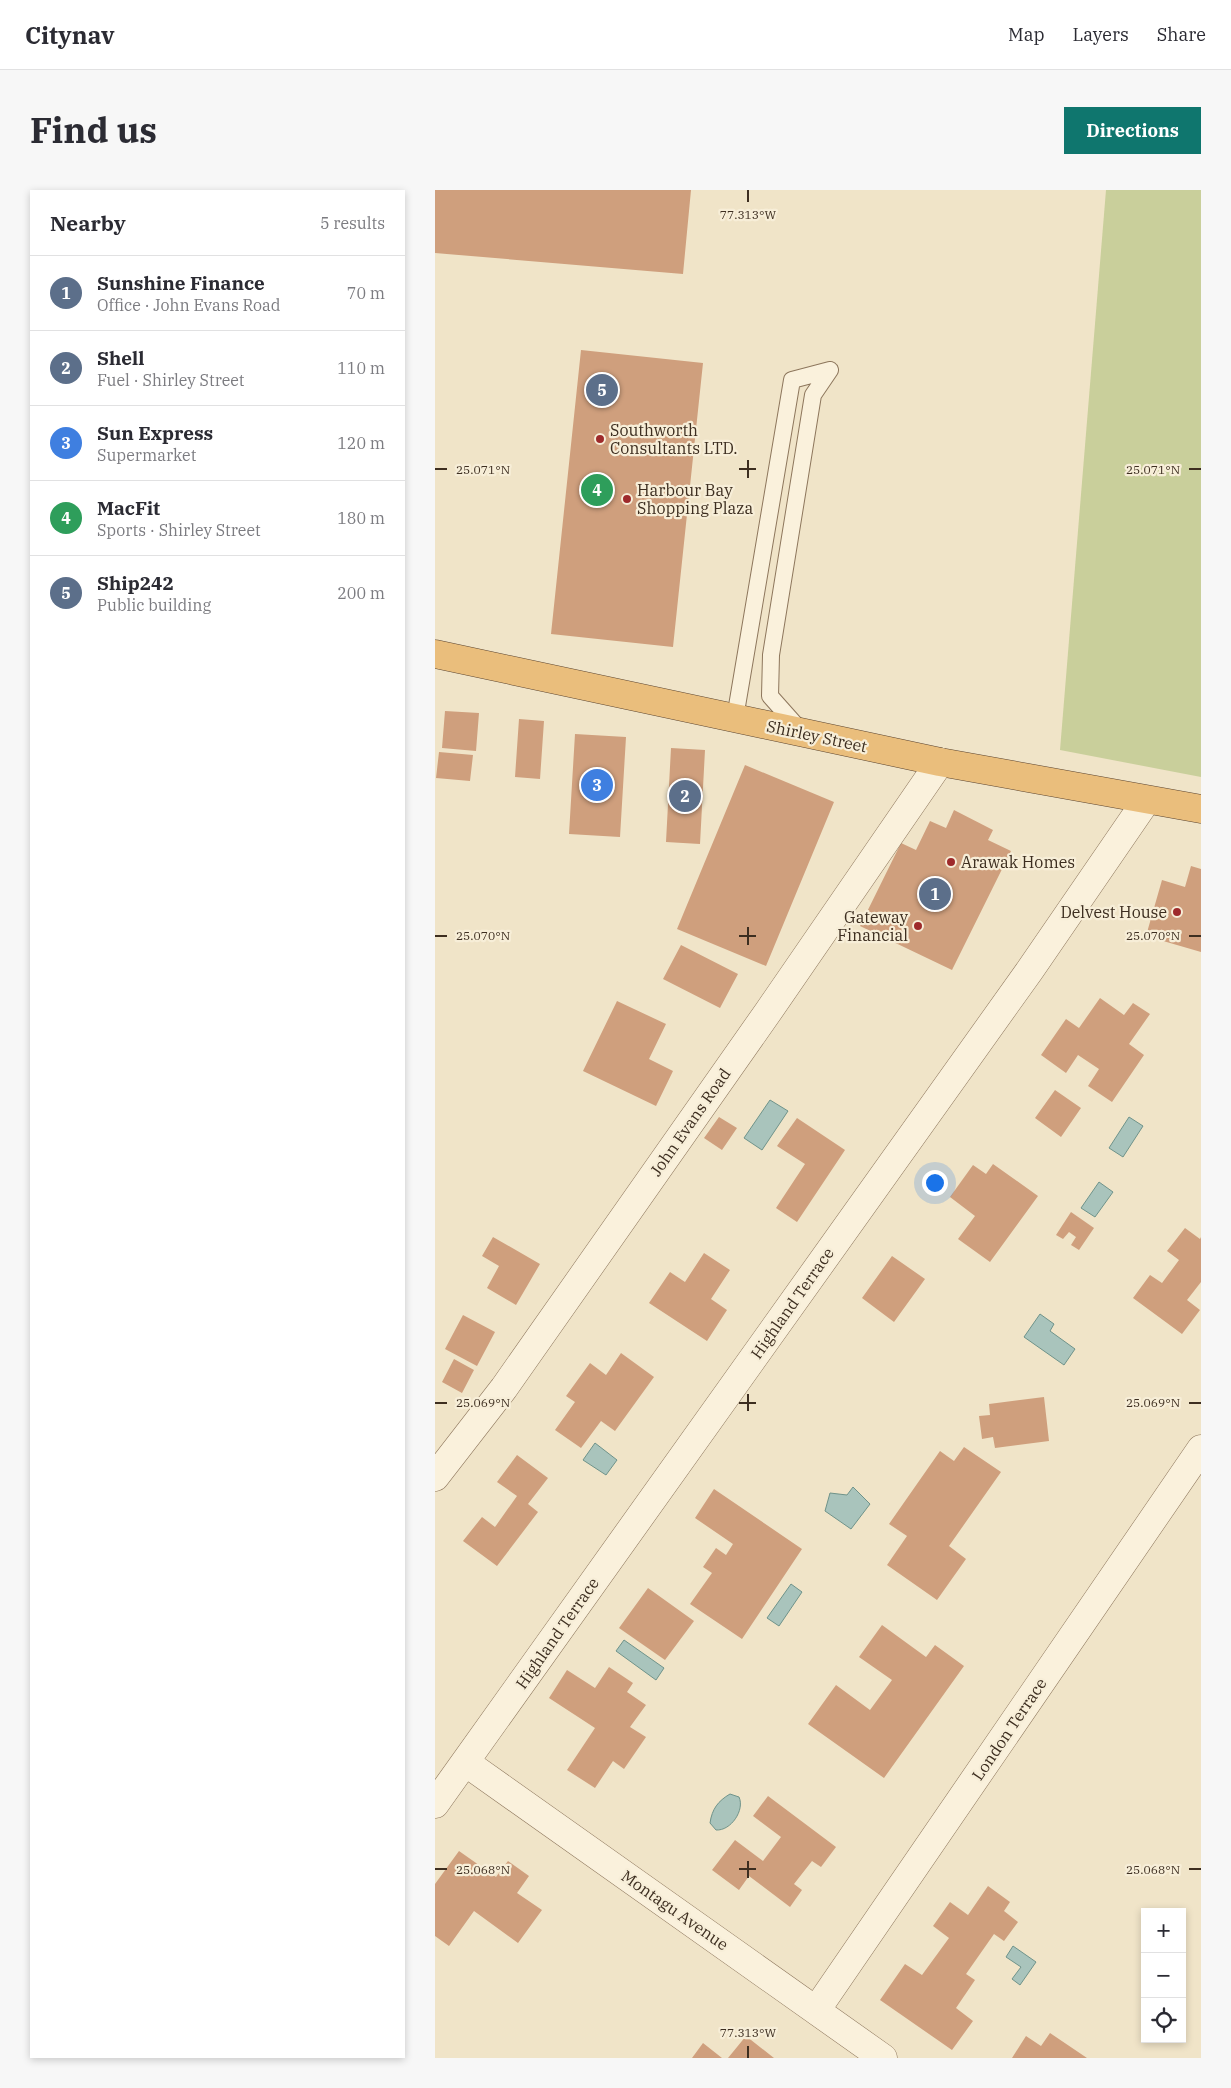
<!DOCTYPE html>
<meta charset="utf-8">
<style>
:root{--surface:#fff;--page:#f7f7f7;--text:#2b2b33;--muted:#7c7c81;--line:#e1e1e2;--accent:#0f766e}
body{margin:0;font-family:"IBM Plex Serif",serif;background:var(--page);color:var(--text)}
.controls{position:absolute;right:15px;bottom:15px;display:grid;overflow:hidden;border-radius:0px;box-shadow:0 2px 8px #0003}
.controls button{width:45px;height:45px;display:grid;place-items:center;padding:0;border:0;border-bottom:1px solid var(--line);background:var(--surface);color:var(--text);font:25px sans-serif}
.you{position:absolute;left:499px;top:992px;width:18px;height:18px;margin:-12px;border:4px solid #fff;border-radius:50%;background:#1a73e8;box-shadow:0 0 0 8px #1a73e833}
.badge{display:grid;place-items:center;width:32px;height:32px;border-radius:50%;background:var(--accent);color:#fff;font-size:16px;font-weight:700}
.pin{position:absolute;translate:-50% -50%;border:2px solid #fff;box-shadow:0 1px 5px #0006}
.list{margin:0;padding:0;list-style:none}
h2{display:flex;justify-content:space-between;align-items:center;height:65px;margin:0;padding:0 20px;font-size:21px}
h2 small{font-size:16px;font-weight:400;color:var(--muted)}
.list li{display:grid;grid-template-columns:32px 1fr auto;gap:15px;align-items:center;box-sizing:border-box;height:75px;padding:0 20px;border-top:1px solid var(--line)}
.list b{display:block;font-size:19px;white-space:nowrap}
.list p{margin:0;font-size:16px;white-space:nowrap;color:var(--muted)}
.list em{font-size:16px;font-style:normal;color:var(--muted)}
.icon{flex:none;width:28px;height:28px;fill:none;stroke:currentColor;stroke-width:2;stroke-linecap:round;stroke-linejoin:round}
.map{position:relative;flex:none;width:766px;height:1868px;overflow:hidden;border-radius:0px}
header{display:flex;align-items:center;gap:30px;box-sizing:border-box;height:70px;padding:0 25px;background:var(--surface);border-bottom:1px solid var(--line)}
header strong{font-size:24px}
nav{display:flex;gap:28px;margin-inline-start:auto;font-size:18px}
.intro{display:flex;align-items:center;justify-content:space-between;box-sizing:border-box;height:120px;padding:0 30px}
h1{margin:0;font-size:35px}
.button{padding:12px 22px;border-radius:0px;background:var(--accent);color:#fff;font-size:18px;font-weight:700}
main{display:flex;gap:30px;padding:0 30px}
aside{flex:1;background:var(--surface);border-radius:0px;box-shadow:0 2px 8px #0003}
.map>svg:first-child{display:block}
.green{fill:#c9cf9b}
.water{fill:#a9c4bc;stroke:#6f938a}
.building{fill:#cf9f7d}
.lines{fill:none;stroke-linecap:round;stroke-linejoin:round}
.service-casing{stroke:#8d765c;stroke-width:18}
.minor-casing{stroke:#8d765c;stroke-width:29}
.trunk-casing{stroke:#5b4430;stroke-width:29}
.service{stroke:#faf1dc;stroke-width:16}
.minor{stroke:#faf1dc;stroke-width:28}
.trunk{stroke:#eabe7c;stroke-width:28}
.ticks{fill:none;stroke:#3d2e20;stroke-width:2}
.poi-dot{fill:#9e2a2b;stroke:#f7eed8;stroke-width:2}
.labels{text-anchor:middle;stroke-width:4.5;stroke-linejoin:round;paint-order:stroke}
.poi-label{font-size:16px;fill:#3d2e20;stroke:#f7eed8;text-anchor:start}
.street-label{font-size:16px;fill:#3d2e20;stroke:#f7eed8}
.ticks-label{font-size:12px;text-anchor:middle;fill:#3d2e20;stroke:#f7eed8;stroke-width:4.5;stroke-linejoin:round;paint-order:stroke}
</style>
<header>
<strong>Citynav</strong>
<nav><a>Map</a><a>Layers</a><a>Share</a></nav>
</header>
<div class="intro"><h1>Find us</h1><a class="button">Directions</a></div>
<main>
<aside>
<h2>Nearby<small>5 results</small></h2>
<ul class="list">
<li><span class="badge" style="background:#5c6f8a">1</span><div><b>Sunshine Finance</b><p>Office · John Evans Road</p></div><em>70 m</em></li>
<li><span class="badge" style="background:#5c6f8a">2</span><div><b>Shell</b><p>Fuel · Shirley Street</p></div><em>110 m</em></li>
<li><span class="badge" style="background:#3f7fe0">3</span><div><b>Sun Express</b><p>Supermarket</p></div><em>120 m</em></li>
<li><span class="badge" style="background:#2e9e5b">4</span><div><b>MacFit</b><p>Sports · Shirley Street</p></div><em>180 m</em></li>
<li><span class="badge" style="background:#5c6f8a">5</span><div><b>Ship242</b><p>Public building</p></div><em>200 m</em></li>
</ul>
</aside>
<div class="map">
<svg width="766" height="1868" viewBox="0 0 766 1868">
<rect width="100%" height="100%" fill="#f0e4c8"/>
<path class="green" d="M671 0H766V587L625 560Z"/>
<path class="water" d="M335 910 353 921 327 960 309 948Z
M694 927 708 936 688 967 674 958Z
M664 992 678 1002 660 1027 646 1018Z
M605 1124 619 1134 615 1141 640 1159 629 1175 589 1147Z
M160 1253 182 1270 171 1285 148 1270Z
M418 1297 435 1314 416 1339 390 1321 395 1303 412 1305Z
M356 1394 367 1402 344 1436 332 1428Z
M189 1450 229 1478 221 1490 181 1461Z
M295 1604 304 1607C310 1620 296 1641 281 1640L275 1633C277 1619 283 1611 295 1604Z
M578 1756 601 1772 585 1795 577 1789 586 1777 571 1767Z"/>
<path class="building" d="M0 0H256L248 84 0 63Z
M146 160 268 173 238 457 116 444Z
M10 521 44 523 41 561 7 558Z
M84 529 109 531 105 589 80 587Z
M140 544 191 547 185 647 134 644Z
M236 558 270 560 265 654 231 652Z
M4 562 38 565 35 591 1 588Z
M310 575 399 612 331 776 242 739Z
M519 620 558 640 553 650 576 661 517 780 425 736 466 653 481 660 495 631 511 638Z
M756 676 766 679V762L711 746 727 690 750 697Z
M246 755 303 784 285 818 228 789Z
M665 808 689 825 698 813 715 824 694 854 709 865 677 912 653 896 664 879 643 865 631 883 606 865 631 829 644 838Z
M182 811 231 834 214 869 238 881 221 916 148 881Z
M620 900 646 918 626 947 600 928Z
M284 927 302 938 287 960 269 948Z
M362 928 410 960 362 1032 341 1018 370 974 342 956Z
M558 974 603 1006 555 1072 523 1049 540 1026 515 1007 538 975 551 984Z
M636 1022 659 1038 644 1060 636 1055 641 1047 634 1042 628 1049 621 1045Z
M750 1038 765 1049 766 1047V1092L752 1110 765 1120 747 1144 698 1108 715 1085 727 1093 744 1070 732 1061Z
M58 1047 105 1074 81 1115 52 1098 64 1076 47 1066Z
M269 1063 295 1080 276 1109 292 1120 272 1151 214 1113 235 1082 250 1092Z
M457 1066 490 1089 459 1132 427 1108Z
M28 1125 60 1142 42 1176 10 1159Z
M186 1163 219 1187 180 1241 166 1231 146 1258 120 1240 140 1212 131 1206 155 1173 171 1185Z
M19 1169 39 1180 27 1203 7 1192Z
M609 1207 614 1251 560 1258 558 1247 547 1249 544 1226 555 1225 554 1214Z
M529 1257 566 1282 514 1356 531 1369 502 1410 452 1375 472 1346 454 1334 505 1261 519 1271Z
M82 1265 113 1288 93 1314 103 1322 62 1376 28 1351 47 1327 60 1337 82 1306 62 1292Z
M279 1299 367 1359 307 1449 255 1414 277 1383 268 1377 281 1358 291 1365 298 1354 260 1328Z
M213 1398 259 1431 230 1470 184 1438Z
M447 1435 491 1467 500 1455 529 1476 449 1588 373 1534 401 1495 435 1520 457 1490 424 1467Z
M174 1477 198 1493 192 1502 211 1515 195 1537 211 1547 189 1579 178 1571 160 1598 132 1580 160 1538 114 1508 132 1480 160 1498Z
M333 1606 401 1657 386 1677 377 1671 359 1694 367 1700 355 1717 314 1686 304 1700 277 1680 300 1650 328 1671 346 1647 318 1626Z
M24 1661 61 1687 73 1671 94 1686 82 1703 107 1720 83 1753 39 1721 14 1756 0 1746V1694Z
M553 1696 575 1712 569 1721 583 1732 569 1751 559 1744 531 1784 540 1790 521 1818 538 1831 517 1860 445 1810 470 1774 487 1785 514 1748 498 1736 515 1712 533 1725Z
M615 1843 652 1868H577L591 1846 606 1856Z
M311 1846 339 1868H293Z
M268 1853 287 1868H257Z"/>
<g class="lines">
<defs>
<path id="service" d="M300 528 357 190 395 180
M367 542 335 506 336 465 378 205 395 180"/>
<path id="minor" d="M0 1287 69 1198 333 822 505 572
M30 1572 448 1868
M0 1614 595 780 711 611
M382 1819 766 1259"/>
<path id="trunk" d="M0 464 505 572 766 619"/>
</defs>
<use href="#service" class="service-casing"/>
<use href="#minor" class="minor-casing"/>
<use href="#trunk" class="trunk-casing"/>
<use href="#service" class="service"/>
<use href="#minor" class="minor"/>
<use href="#trunk" class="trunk"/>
</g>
<path class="ticks" d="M313 0V12M313 270V288M0 279H12M304 279H321M754 279H766M313 737V755M0 746H12M304 746H321M754 746H766M313 1204V1221M0 1213H12M304 1213H321M754 1213H766M313 1671V1688M0 1679H12M304 1679H321M754 1679H766M313 1856V1868"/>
<g class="poi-dot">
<circle cx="165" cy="249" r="5"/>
<circle cx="192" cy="309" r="5"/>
<circle cx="516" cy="672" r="5"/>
<circle cx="742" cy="722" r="5"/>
<circle cx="483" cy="736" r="5"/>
</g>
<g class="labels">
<g class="poi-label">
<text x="175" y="246">Southworth<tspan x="175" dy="18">Consultants LTD.</tspan></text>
<text x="202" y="306">Harbour Bay<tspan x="202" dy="18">Shopping Plaza</tspan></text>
<text x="526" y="678">Arawak Homes</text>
<text x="732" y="728" text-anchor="end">Delvest House</text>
<text x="473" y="733" text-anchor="end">Gateway<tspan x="473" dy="18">Financial</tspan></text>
</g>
<g class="street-label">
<text transform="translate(382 546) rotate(12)" y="6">Shirley Street</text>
<text transform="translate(255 932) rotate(-55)" y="6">John Evans Road</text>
<text transform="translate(357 1113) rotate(-55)" y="6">Highland Terrace</text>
<text transform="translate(122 1443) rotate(-55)" y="6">Highland Terrace</text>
<text transform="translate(574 1539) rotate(-56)" y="6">London Terrace</text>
<text transform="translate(240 1720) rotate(35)" y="6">Montagu Avenue</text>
</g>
</g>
<g class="ticks-label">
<text x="313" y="29">77.313°W</text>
<text x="48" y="284">25.071°N</text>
<text x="718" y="284">25.071°N</text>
<text x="48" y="750">25.070°N</text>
<text x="718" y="750">25.070°N</text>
<text x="48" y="1217">25.069°N</text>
<text x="718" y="1217">25.069°N</text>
<text x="48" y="1684">25.068°N</text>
<text x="718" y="1684">25.068°N</text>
<text x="313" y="1847">77.313°W</text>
</g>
</svg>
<div class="controls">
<button>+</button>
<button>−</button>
<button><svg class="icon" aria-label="locate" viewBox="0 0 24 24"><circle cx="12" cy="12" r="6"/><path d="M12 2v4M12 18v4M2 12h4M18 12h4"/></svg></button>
</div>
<div class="you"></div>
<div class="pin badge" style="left:500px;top:704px;background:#5c6f8a">1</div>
<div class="pin badge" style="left:250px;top:606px;background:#5c6f8a">2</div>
<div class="pin badge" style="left:162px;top:595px;background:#3f7fe0">3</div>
<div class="pin badge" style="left:162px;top:300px;background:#2e9e5b">4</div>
<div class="pin badge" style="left:167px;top:200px;background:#5c6f8a">5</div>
</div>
</main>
